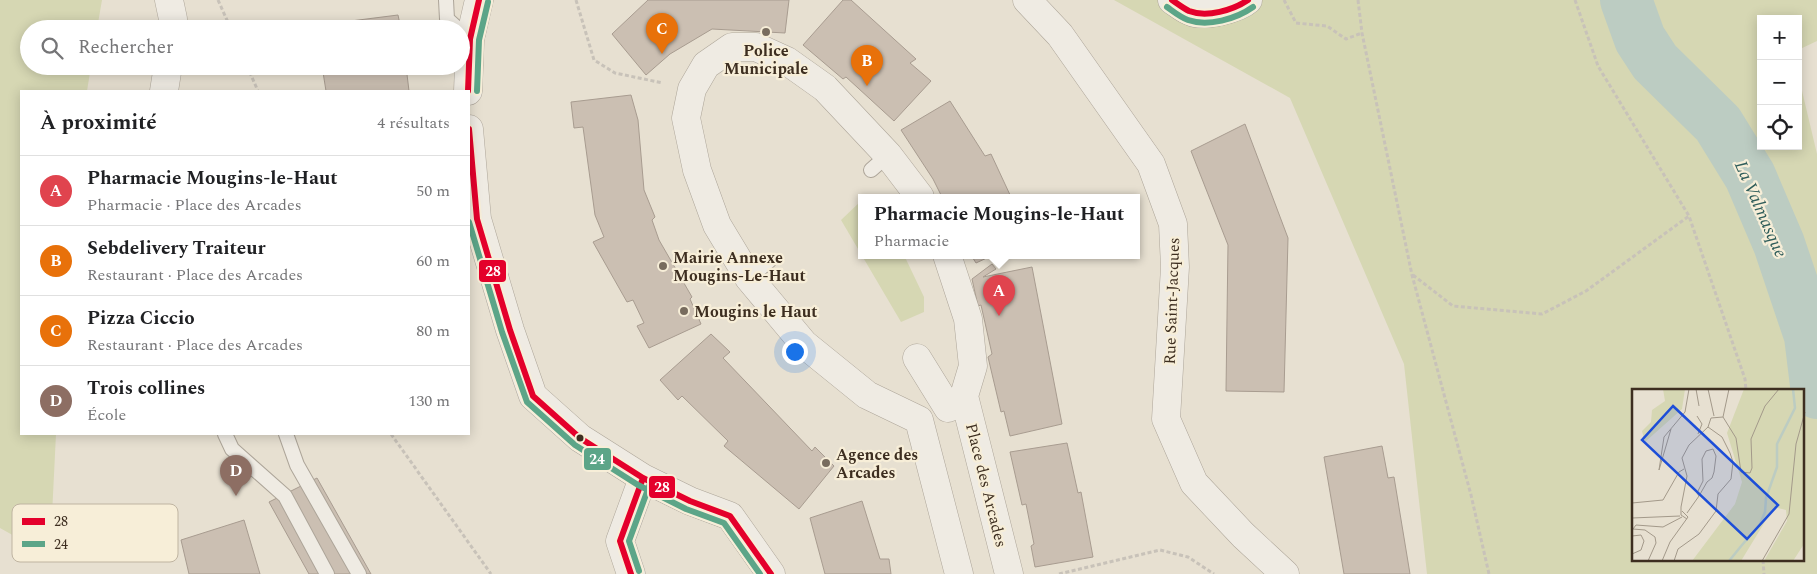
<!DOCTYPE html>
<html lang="fr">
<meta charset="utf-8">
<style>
:root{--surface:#fff;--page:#f6f6f6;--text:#202124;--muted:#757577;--line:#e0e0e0;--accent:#ea580c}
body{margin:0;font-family:Spectral,serif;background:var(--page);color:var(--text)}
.controls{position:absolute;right:15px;top:15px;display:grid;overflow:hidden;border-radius:0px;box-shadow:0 2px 12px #0003}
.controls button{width:45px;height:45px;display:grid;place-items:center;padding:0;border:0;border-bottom:1px solid var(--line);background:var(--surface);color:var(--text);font:25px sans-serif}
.you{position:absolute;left:794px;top:351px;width:18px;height:18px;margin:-12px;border:4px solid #fff;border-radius:50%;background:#1a73e8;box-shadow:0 0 0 8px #1a73e833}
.badge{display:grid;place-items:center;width:32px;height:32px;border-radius:50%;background:var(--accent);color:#fff;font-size:16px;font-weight:700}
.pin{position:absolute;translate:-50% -41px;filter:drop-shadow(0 1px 2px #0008)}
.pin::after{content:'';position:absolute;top:26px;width:18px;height:15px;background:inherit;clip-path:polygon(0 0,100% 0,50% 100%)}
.popup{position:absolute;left:858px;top:194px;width:282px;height:65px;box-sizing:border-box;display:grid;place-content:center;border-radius:0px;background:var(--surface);filter:drop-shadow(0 1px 4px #0005);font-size:16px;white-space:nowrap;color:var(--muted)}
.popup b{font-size:19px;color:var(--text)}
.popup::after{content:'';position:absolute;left:50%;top:100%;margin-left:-10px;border:10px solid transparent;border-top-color:var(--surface)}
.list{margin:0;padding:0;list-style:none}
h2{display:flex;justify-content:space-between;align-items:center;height:65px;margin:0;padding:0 20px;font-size:21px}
h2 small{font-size:16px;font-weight:400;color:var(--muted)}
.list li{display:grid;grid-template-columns:32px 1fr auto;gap:15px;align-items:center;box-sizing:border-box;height:70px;padding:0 20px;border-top:1px solid var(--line)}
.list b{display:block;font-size:19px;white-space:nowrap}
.list p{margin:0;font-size:16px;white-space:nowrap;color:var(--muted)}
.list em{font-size:16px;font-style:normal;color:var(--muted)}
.icon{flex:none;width:28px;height:28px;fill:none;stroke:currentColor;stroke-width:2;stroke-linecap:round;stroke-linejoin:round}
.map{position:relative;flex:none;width:1817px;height:574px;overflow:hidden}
.search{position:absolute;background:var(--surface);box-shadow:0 2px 12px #0003;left:20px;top:20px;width:450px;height:55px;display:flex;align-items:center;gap:12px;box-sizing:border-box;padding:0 18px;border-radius:28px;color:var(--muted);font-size:19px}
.panel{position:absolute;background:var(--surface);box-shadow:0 2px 12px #0003;left:20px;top:90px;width:450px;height:345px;border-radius:0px}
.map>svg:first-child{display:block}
.green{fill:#d6d7b3;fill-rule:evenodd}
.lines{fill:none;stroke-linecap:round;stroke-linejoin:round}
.river{stroke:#bcccc2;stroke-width:52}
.building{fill:#cbbfb2;stroke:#a89c90}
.lane-casing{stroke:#ada599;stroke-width:16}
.street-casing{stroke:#ada599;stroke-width:29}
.path{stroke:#c8c2b9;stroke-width:3;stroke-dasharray:4 2.5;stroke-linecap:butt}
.lane{stroke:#efebe3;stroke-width:14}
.street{stroke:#efebe3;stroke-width:28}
.bus-1-casing{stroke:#f7eed8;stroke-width:10}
.bus-2-casing{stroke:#f7eed8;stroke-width:10}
.bus-1{stroke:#e4002b;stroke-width:6}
.bus-2{stroke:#5ca588;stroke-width:6}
.poi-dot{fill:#786c5e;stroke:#f7eed8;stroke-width:2}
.bus-dot{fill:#3d2e20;stroke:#f7eed8;stroke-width:2}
.labels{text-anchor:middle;stroke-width:4.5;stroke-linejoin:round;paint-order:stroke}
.poi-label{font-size:16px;font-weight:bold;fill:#3d2e20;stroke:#f7eed8;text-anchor:start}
.street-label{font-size:16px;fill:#3d2e20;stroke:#f7eed8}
.water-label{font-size:18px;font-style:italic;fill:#2f5d5a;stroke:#f7eed8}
.inset-river{fill:none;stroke:#bcccc2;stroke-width:2.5}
.inset-road{fill:none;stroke:#a3998a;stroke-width:1}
.view{fill:#1d4ed8;fill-opacity:0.15;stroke:#1d4ed8;stroke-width:2.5}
.inset-edge{fill:none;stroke:#3d2e20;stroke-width:2.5}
.key{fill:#f7eed8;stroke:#bfb4a1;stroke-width:1}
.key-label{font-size:14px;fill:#3d2e20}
.line-badge{stroke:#f7eed8;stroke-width:2}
.badge-label{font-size:14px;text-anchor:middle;font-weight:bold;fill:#fff}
</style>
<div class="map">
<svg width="1817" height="574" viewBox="0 0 1817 574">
<rect width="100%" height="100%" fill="#e7e0d1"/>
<path class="green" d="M0 0H102L97 29H29V66H91L87 91H21V434H56L50 556 0 528Z
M1114 0H1817V41L1798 50V19H1761V146H1798V74L1817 154V574H1427L1404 364 1290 98ZM1633 390H1803V560H1633Z
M861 201 862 255H904L924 297V312L901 322 841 220Z"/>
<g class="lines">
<path class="river" d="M1626 0 1640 39 1655 62 1718 124 1750 176 1779 244 1810 336 1817 393"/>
</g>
<path class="building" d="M648 0H789L785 33 712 29 670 54 646 75 612 34Z
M843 0H851L916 59 910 63 931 81 894 121 846 77 843 79 803 45Z
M398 15 401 29H336L335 23Z
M322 66H406L409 91H326Z
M631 95 638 120 644 190 655 217 652 220 659 240 692 297 690 299 701 324 649 348 637 326 644 323 633 300 627 302 593 242 604 237 595 215 583 127 574 128 571 102Z
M950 101 985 156 991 154 1011 197H942L933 179 901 130Z
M1245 124 1288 238 1284 392 1226 391 1228 245 1191 151Z
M971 255H993L976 263Z
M992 264 996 269 983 277 1032 267 1062 424 1010 436 1004 411 1001 412 988 357 992 354 981 305 978 306 972 279Z
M711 334 730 352 723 358 812 451 815 447 834 466 799 509 724 446 728 441 682 396 678 400 660 380Z
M1067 443 1078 493 1081 492 1093 557 1035 567 1031 546 1034 544 1026 504 1022 505 1010 452Z
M1382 446 1388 478 1394 477 1410 574H1344L1324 457Z
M317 478 371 574H309L269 502Z
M862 501 880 559H889L891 574H825L810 518Z
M244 520 260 574H189L181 540Z"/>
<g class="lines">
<defs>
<path id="lane" d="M446 0 447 19 458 29
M871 170 888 155
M749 278 769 261
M225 434 232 449 285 496 327 574
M286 434 297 465 359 574"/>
<path id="street" d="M169 0 173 19 172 29
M1027 0 1060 35 1151 164 1173 224 1175 267 1166 419 1194 483 1243 535 1285 574
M1172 0C1178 4 1185 10 1192 12 1204 17 1238 9 1248 0
M164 91 168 66
M468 91 470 39 479 0
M469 129 477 219 510 330 533 396 580 438 643 478 690 501 730 516 771 574
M920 197 888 155 825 88 787 61 756 47H732L706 65 692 89 686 118 697 170 717 225 749 278 804 344 867 395 919 420 959 574
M947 255 968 319 973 366 964 396 1009 574
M917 358 948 408
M631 574 620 541 643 478"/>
</defs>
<use href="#lane" class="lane-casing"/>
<use href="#street" class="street-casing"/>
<path class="path" d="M218 0 231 29
M576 0 594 60 615 73 663 83
M1284 0 1296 23 1327 26 1346 39 1362 33
M1358 0 1362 33 1412 275 1471 495 1489 574
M1575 0 1598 66 1689 216 1745 379 1746 390
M247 66 258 91
M1413 275 1453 306 1542 314 1586 291 1689 216
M391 434 491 574
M1763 560 1764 574
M1059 574 1160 550 1188 557 1214 574"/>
<use href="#lane" class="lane"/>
<use href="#street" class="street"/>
<defs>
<path id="bus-1" d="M1172 0C1178 4 1183 8 1189 11 1207 18 1233 10 1248 0
M468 91 470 39 479 0
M469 129 477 219 510 330 533 396 580 438 643 478 690 501 730 516 771 574
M631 574 620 541 643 478"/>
<path id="bus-2" d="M1167 7C1174 12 1180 17 1188 20 1208 27 1236 19 1253 7
M477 91 479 40 488 2
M469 222 502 332 527 402 575 445 638 485 686 509 724 523 760 574
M639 571 629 541 651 481"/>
</defs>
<use href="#bus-1" class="bus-1-casing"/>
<use href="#bus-2" class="bus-2-casing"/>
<use href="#bus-1" class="bus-1"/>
<use href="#bus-2" class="bus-2"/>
</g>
<g class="poi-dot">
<circle cx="766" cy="32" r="5"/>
<circle cx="663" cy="266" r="5"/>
<circle cx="684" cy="311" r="5"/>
<circle cx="826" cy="463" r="5"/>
</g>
<circle class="bus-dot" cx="580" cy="438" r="4.5"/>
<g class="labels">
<g class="poi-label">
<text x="766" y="56" text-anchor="middle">Police<tspan x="766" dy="18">Municipale</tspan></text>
<text x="673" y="263">Mairie Annexe<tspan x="673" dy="18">Mougins-Le-Haut</tspan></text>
<text x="694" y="317">Mougins le Haut</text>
<text x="836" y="460">Agence des<tspan x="836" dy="18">Arcades</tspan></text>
</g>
<g class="street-label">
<text transform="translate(1171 301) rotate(-88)" y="6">Rue Saint-Jacques</text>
<text transform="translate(987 485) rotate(76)" y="6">Place des Arcades</text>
</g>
<g class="water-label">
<text transform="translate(1761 209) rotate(66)" y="6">La Valmasque</text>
</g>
</g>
<g transform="translate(1632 389)">
<rect width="172" height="172" fill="#e7e0d1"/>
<path d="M31 0H53L50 20 13 53 10 42 19 33 20 21 33 12ZM112 0H172V155L161 172H132L155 132 154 121 142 118 109 172H60L103 115 110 93 95 44Z" fill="#d6d7b3"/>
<path class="inset-river" d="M110 156 128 135 133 123 134 109 145 78V55L163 19 161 0M97 172 110 156"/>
<path class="inset-road" d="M64 0 67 17M76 0 82 27M65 27 70 35 66 45M91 28 97 0M39 40 27 81 32 48 53 23 57 0M0 114 31 111 47 83 52 80M55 124 67 107 75 93 80 89 82 83 84 67 81 60 74 62 70 70 71 92 65 104 67 107M0 129 48 127M55 130 49 126V118L55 87 50 69 57 56 76 38 79 29 91 28 104 49 109 83 118 84 120 79 119 50 133 17 147 0M0 147 9 146 12 152 9 161 0 165M16 172 24 154 23 148 13 141 1 140 4 136 31 138 50 128M30 172 38 153 56 128 50 122M42 172 46 160 67 145 84 122 86 105 99 90 101 73 98 64 90 48 76 38M130 172 157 125 164 55 173 23"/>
<path class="view" d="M41 17 146 116 115 150 10 51Z"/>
<rect width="172" height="172" class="inset-edge"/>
</g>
<rect x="12" y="504" width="166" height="58" rx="8" class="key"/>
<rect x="22" y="518" width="23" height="7" fill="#e4002b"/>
<rect x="22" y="541" width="23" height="6" fill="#5ca588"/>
<g class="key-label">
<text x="54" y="526">28</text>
<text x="54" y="549">24</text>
</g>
<g class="line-badge">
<rect x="478" y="259" width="29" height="24" rx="5" fill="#e4002b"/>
<rect x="583" y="447" width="29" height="24" rx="5" fill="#5ca588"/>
<rect x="648" y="475" width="28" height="24" rx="5" fill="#e4002b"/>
</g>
<g class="badge-label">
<text x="493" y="276">28</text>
<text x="597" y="464">24</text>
<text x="662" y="492">28</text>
</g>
</svg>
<div class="controls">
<button>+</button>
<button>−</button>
<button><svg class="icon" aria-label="locate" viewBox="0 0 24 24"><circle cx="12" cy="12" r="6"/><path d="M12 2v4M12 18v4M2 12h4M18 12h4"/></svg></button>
</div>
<div class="you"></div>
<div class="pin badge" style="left:999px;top:316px;background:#e0444e">A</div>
<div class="popup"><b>Pharmacie Mougins-le-Haut</b>Pharmacie</div>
<div class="pin badge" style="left:867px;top:86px;background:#e8710a">B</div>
<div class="pin badge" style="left:662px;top:54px;background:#e8710a">C</div>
<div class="pin badge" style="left:236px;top:496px;background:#8d6e63">D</div>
<div class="search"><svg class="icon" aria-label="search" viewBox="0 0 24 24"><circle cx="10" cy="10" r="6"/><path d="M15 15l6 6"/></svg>Rechercher</div>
<section class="panel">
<h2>À proximité<small>4 résultats</small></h2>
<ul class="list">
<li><span class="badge" style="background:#e0444e">A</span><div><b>Pharmacie Mougins-le-Haut</b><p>Pharmacie · Place des Arcades</p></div><em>50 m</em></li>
<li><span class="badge" style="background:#e8710a">B</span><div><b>Sebdelivery Traiteur</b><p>Restaurant · Place des Arcades</p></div><em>60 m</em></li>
<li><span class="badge" style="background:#e8710a">C</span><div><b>Pizza Ciccio</b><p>Restaurant · Place des Arcades</p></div><em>80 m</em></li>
<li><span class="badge" style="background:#8d6e63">D</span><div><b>Trois collines</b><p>École</p></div><em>130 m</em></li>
</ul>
</section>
</div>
